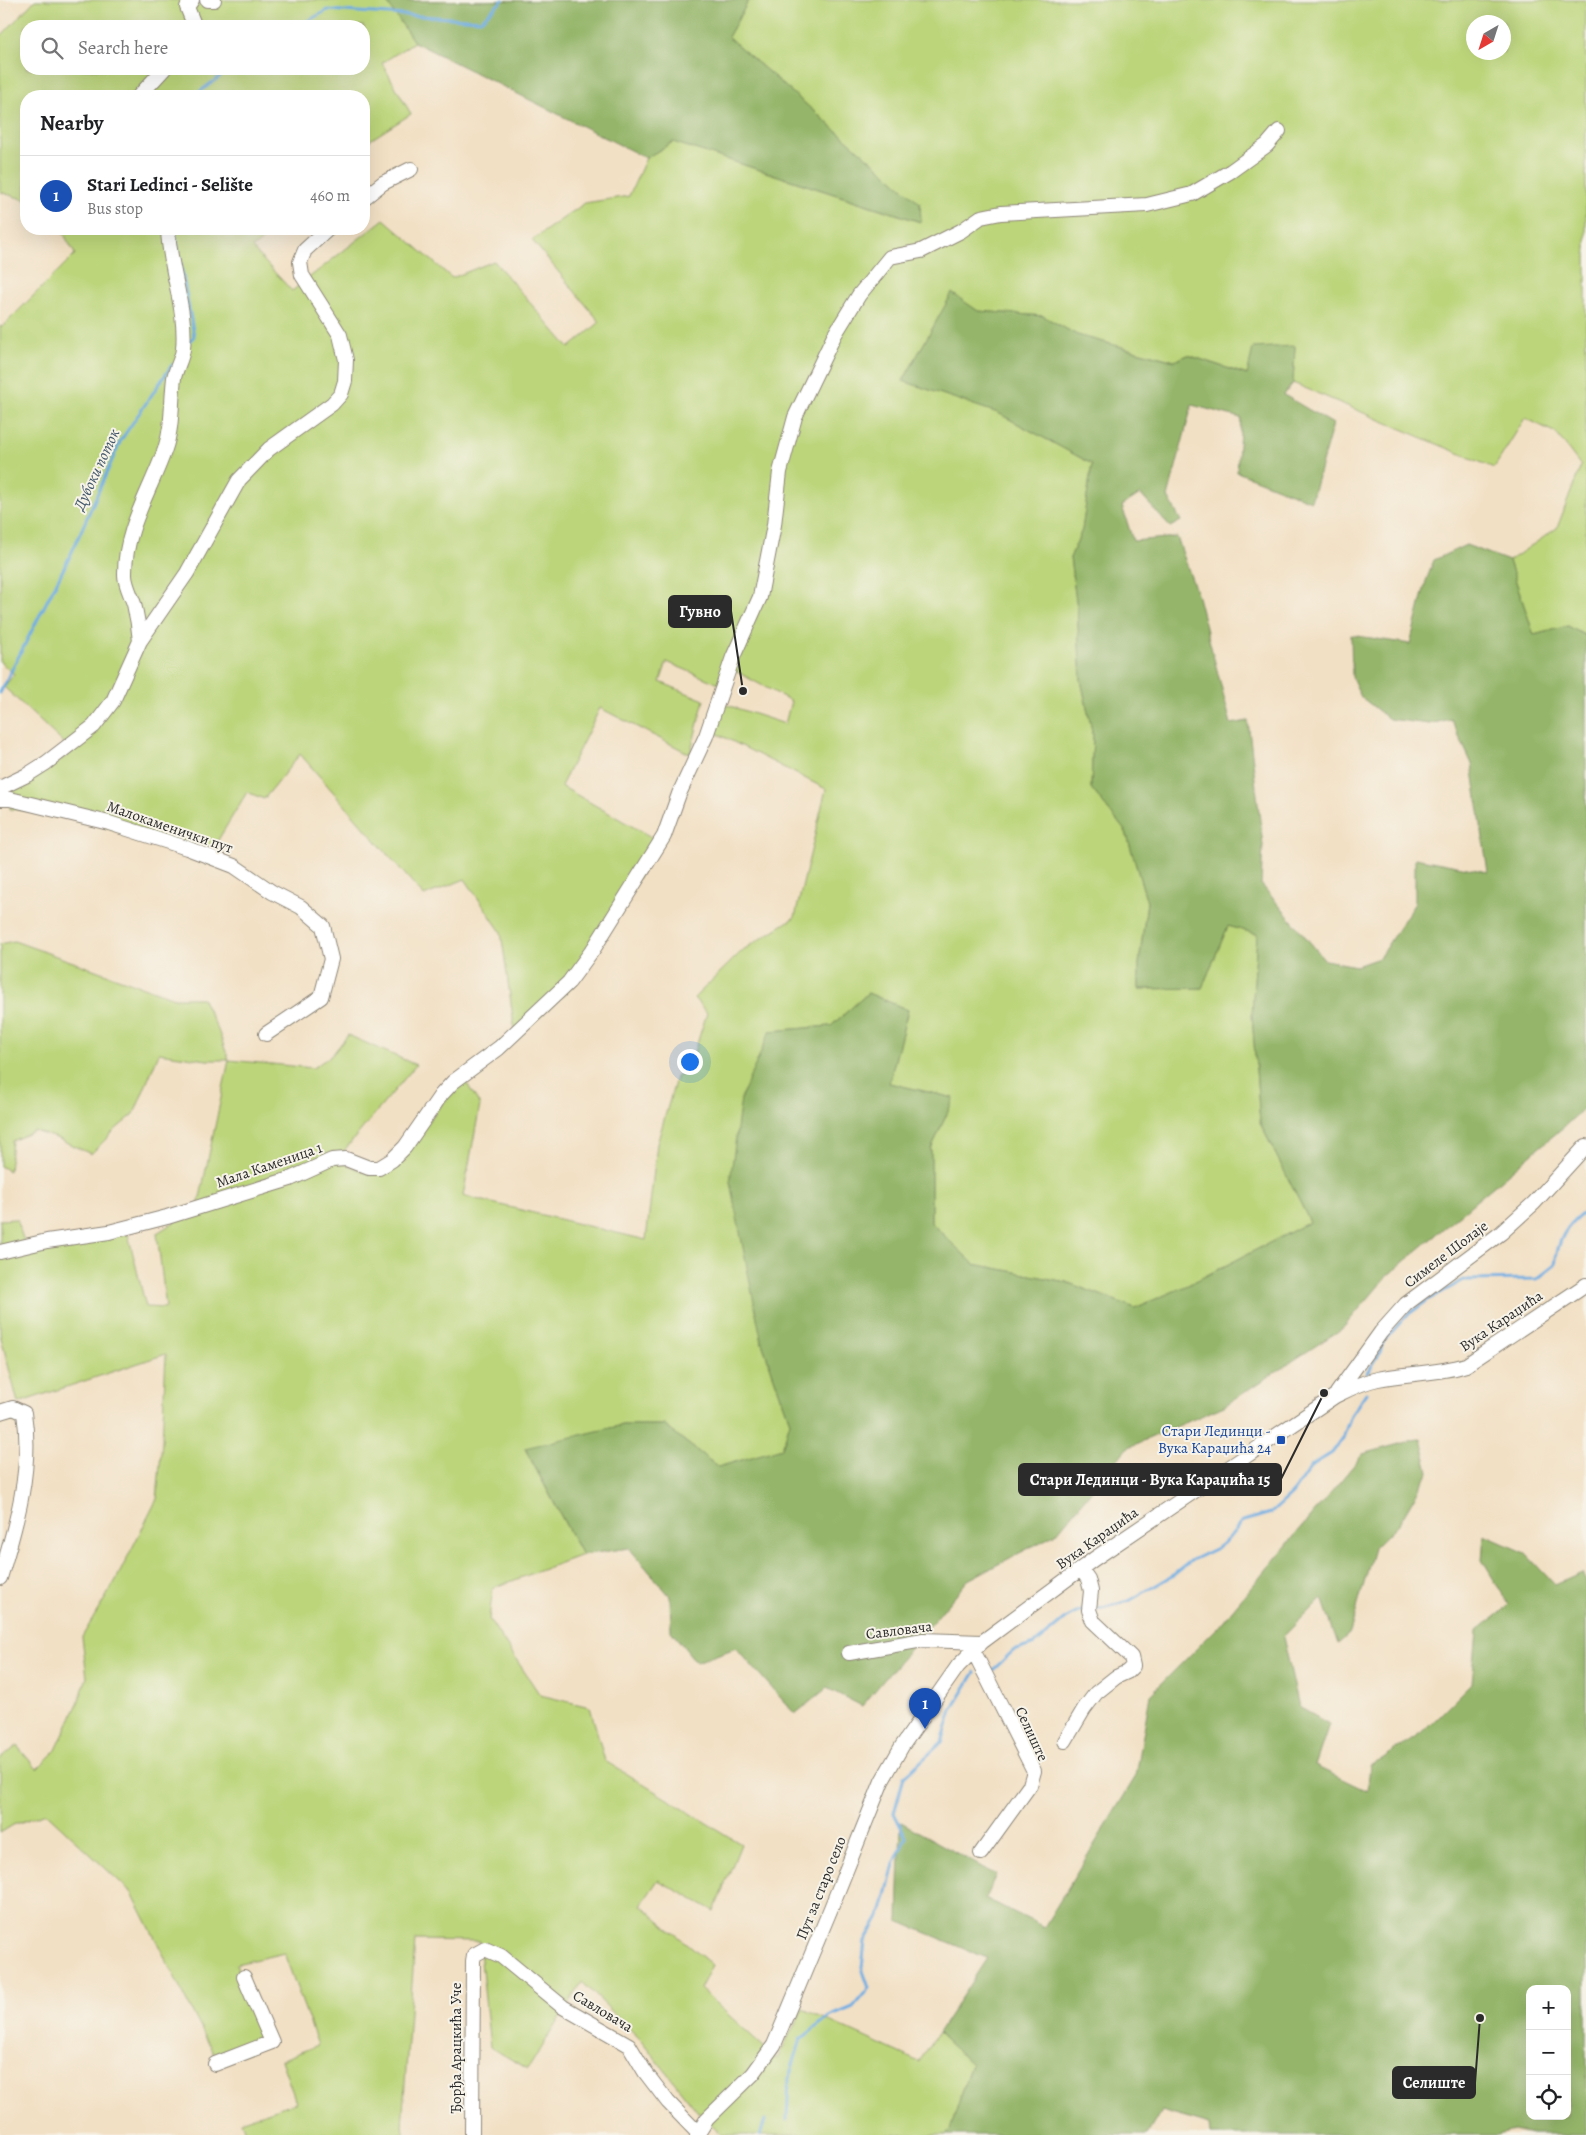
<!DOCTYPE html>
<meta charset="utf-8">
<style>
:root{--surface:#fff;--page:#f2f2f2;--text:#202124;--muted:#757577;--line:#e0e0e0;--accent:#d1495b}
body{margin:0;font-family:Alegreya,serif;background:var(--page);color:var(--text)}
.controls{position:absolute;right:15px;bottom:15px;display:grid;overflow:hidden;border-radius:10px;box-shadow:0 5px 20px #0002}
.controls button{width:45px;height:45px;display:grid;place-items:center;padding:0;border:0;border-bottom:1px solid var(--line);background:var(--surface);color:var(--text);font:25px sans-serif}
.compass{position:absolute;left:1466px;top:15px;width:45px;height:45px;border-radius:50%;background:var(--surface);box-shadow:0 5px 20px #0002;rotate:219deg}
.you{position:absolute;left:689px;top:1061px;width:18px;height:18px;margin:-12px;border:4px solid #fff;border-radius:50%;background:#1a73e8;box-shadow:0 0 0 8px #1a73e833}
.badge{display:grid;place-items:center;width:32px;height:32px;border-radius:50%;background:var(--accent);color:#fff;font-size:16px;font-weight:700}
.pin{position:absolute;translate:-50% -41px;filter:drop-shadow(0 1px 2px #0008)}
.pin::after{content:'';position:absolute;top:26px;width:18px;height:15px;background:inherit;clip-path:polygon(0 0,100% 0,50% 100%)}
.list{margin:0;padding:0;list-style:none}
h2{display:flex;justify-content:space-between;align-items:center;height:65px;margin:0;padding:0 20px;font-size:21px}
h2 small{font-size:16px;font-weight:400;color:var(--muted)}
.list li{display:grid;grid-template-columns:32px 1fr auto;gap:15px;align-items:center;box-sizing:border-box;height:80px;padding:0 20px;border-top:1px solid var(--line)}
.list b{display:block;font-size:19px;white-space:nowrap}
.list p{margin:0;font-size:16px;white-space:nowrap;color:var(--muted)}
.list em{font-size:16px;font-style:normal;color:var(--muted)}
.icon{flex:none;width:28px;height:28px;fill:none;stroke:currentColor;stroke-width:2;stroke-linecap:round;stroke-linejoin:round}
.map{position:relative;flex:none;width:1586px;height:2135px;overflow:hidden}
.search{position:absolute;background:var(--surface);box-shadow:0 5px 20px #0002;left:20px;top:20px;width:350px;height:55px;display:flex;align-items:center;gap:12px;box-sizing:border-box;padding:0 18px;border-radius:20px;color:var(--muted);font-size:19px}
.panel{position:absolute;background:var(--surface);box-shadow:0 5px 20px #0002;left:20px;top:90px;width:350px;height:145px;border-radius:20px}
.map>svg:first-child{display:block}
.green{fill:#bcd57a;stroke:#748052;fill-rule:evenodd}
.forest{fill:#95b66a;stroke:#60704a;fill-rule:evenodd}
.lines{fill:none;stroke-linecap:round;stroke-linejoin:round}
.stream{stroke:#6fade2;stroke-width:3}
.minor-casing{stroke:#8e8678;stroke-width:16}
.minor{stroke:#fff;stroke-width:14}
.transit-dot{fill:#1a4fb4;stroke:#f7f3e8;stroke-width:2}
.labels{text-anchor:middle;stroke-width:4;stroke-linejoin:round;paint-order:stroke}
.street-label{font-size:15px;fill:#2b2b2b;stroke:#f7f3e8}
.transit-label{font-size:15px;fill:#164399;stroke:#f7f3e8;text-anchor:end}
.water-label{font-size:16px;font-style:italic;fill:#43586b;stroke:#f7f3e8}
.leader{fill:none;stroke:#2b2b2b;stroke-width:2}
.callout-dot{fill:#2b2b2b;stroke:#f7f3e8;stroke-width:2}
.callout{fill:#2b2b2b;stroke:#2b2b2b;stroke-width:2}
.callout-label{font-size:16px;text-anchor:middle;font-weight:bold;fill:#fff}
</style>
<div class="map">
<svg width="1586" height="2135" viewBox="0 0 1586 2135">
<rect width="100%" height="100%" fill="#f7f3e8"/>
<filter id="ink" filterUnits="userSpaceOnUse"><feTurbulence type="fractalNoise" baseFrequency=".02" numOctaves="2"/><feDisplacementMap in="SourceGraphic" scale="10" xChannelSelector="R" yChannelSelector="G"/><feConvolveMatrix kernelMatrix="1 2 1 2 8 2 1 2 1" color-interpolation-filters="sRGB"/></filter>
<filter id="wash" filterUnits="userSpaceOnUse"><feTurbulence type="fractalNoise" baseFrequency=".0096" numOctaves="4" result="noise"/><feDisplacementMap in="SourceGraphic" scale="20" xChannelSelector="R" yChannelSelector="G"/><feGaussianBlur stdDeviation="1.12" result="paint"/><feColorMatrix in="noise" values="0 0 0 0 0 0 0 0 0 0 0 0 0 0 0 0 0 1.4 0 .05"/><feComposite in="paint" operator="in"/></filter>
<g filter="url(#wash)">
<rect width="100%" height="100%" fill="#f2e0c4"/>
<path class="green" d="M35 0H386L414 42 382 63 411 114 364 144V96H26V200L0 192V37ZM26 26H364V69H26Z
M749 0H1586V636L1568 626 1534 635 1509 561 1557 528 1581 466 1556 433 1525 418 1494 468 1293 383 1295 346 1248 375 1188 355 1175 361 1077 335 1043 316 978 311 952 294 903 381 998 413 1092 464 1082 530 1070 558 1077 607 1081 680 1093 735 1091 788 1126 832 1147 902 1139 964V989L1202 988 1228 926 1257 934 1252 1015 1260 1123 1310 1222 1186 1286 1135 1308 1066 1282 973 1264 931 1223V1149L954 1098 889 1083 908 1010 868 993 831 1026 770 1031 762 1343 790 1422 782 1449 718 1467 664 1425H623L525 1449 582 1555 493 1588 489 1619 540 1695 590 1707 605 1761 741 1844 714 1911 658 1880 641 1905 712 1965 700 1989 777 2059 803 2009 919 2062 938 2033 971 2064 950 2130 945 2135H722L701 2116 641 2040 582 1982 528 2069 490 2047 479 1941 415 1940 402 2126 404 2135H246L241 2121 296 2102 281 2060 318 2045 284 1953 236 1964 271 2041 217 2060 132 1893 46 1813 13 1825 0 1833V1759L17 1746 37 1769 56 1750 79 1701 87 1677 82 1637 116 1580 157 1499 162 1441 166 1354 18 1403 0 1334V1220L16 1219 27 1249 128 1234 146 1307 166 1308 157 1233 198 1207 229 1060H207L159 1053 134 1114 116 1129 91 1154 59 1139 34 1131 12 1141 9 1171 0 1166V944L14 941 174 998H202L218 1030 229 1060 313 1068 332 1055 348 1035 416 1065 336 1160 372 1175 393 1167 463 1077 480 1105 463 1196 646 1240 657 1144 677 1075 687 1074 707 1013 694 998 743 950 795 917 826 789 716 733 724 704 785 724 791 701 724 665 719 684 667 662 660 682 704 700 690 754 600 708 561 786 660 842 574 985 516 1039 501 932 465 879 424 896 300 754 264 799 247 792 206 860 70 815 10 809 11 791 73 752 4 687 14 674 0 662V326L2 327 75 254 61 229H278L252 248 292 291 384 219 452 278 494 261 569 348 600 322 532 240 585 203 629 196 646 158 673 142 920 222V203L728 37ZM1474 22H1504V52H1474Z"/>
<path class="forest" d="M749 0 728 37 920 203 921 222 673 142 646 158 414 42 386 1Z
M952 293 978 311 1043 316 1077 335 1174 361 1188 355 1247 375 1253 348 1295 346 1293 383 1284 395 1333 424 1311 501 1237 472 1241 418 1192 405 1168 497 1181 521 1170 527 1140 494 1122 506 1133 541 1177 537 1198 597 1231 724 1248 721 1263 845 1261 884 1325 960 1356 966 1379 958 1415 903V858L1488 872 1472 764 1451 719 1429 724 1389 719 1361 697 1352 677 1351 635 1410 644 1426 581 1434 560 1466 545 1509 561 1534 635 1568 626 1586 636V1106L1566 1125 1387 1276 1343 1328 1224 1406 1127 1448 1056 1534 968 1580 862 1706 827 1688 795 1714 736 1648 696 1662 671 1631 670 1596 629 1548 582 1555 525 1448 623 1425H664L718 1467 782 1448 790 1422 762 1343 730 1182 741 1098 770 1031 831 1026 868 993 908 1010 889 1083 954 1098 931 1149V1223L974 1264 1066 1282 1135 1308 1186 1286 1310 1222 1260 1123 1252 1015 1257 934 1228 926 1202 988 1139 989V964L1147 902 1126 832 1091 788 1093 735 1081 680 1077 607 1070 558 1082 530 1092 464 998 413 903 381Z
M1421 1438 1429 1472 1399 1523 1374 1548 1350 1633 1338 1644 1322 1598 1283 1637 1299 1707 1329 1724 1315 1766 1367 1791 1370 1767 1425 1730 1472 1683 1477 1631 1509 1605 1482 1560 1484 1535 1525 1553 1555 1585 1582 1573 1586 1580V2135H1533L1514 2131 1497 2135H1210L1209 2125 1161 2111 1147 2135H945L950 2130 971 2064 938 2033 987 1958 898 1921 901 1822 996 1875 985 1898 1044 1927 1136 1776 1150 1695 1219 1626 1363 1454ZM1530 1989H1567V2116H1530Z"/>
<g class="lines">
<path class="stream" d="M298 26 328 10 481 20 503 0
M194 96 230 69
M175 234 194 336 189 342
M0 693 71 554 121 440 172 365
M1367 1373 1379 1355 1383 1342 1406 1316 1428 1300 1464 1280 1537 1279 1555 1265C1558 1240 1565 1226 1586 1211
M1098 1609 1129 1601 1172 1576 1192 1560 1217 1548 1227 1540 1243 1521 1271 1513 1292 1494 1311 1466 1332 1453 1343 1438 1351 1415 1366 1393
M993 1670 1013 1651 1035 1644 1065 1619 1082 1610
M787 2120 789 2078 801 2039 829 2017 853 2007 869 1988 862 1968 865 1941 882 1911 894 1864 906 1837 894 1813 904 1777 942 1742 952 1710 975 1672
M760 2135 765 2121"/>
</g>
</g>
<g filter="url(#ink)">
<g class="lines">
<defs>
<path id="minor" d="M192 0 187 7 193 22 192 26
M207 0H214
M139 96 164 69
M364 198 383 183 411 169
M140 641C139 629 137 616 134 604 131 595 125 584 125 575 124 530 151 490 165 449 173 426 171 402 174 378 176 368 182 359 183 349 187 308 169 269 168 229
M0 788 27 775 46 763 94 726 113 701 140 641 187 573 239 480 269 449 332 404 341 394 345 381 346 360 340 335 302 275 300 262 305 250 328 229
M0 799H10L109 823 187 848 234 866 272 892 301 907 323 926 331 959 321 997 266 1034
M0 1252 47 1241 109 1232 167 1217 290 1179 332 1160 346 1159 369 1168H379L392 1160 405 1147 441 1095 453 1082 499 1048 569 982 594 948 664 836 679 794 706 736 733 657 760 597 774 525 780 472 795 417 835 334 859 295 890 257 921 251 961 231 981 217 1001 213 1147 205 1192 194 1231 171 1267 145 1279 131
M1337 1393 1381 1332 1406 1304 1501 1233 1534 1203 1586 1146
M0 1412 13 1408 24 1413C33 1468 16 1526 0 1578
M973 1650 1034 1771 1030 1785 981 1853
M849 1653 923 1640 982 1642
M1065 1741 1084 1709 1096 1693 1116 1677 1127 1672 1133 1666 1131 1657 1093 1621 1089 1610 1091 1591 1088 1579 1081 1569
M215 2064 272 2042 244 1977
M472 2135 473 1961 474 1955 485 1949 501 1956 563 2007 629 2045 645 2072 668 2102 698 2133
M697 2135 707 2119 753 2074 774 2045 831 1908 882 1781 902 1746 958 1666 982 1642 1094 1559 1335 1396C1349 1389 1362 1382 1378 1379 1407 1373 1437 1374 1466 1365L1586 1285"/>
</defs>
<use href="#minor" class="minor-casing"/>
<use href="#minor" class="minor"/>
</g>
</g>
<rect class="transit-dot" x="1276" y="1435" width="10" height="10" rx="2.5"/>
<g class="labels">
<g class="street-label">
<text transform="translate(170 827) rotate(19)" y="5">Малокаменички пут</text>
<text transform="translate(269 1165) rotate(-19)" y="5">Мала Каменица 1</text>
<text transform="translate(1446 1254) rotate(-37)" y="5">Симеле Шолаје</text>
<text transform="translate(1501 1321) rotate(-34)" y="5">Вука Караџића</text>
<text transform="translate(1097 1538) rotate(-35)" y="5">Вука Караџића</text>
<text transform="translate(899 1630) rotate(-7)" y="5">Савловача</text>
<text transform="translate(1032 1734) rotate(65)" y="5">Селиште</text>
<text transform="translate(821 1888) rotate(-68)" y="5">Пут за старо село</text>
<text transform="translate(603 2011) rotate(31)" y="5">Савловача</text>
<text transform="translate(456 2048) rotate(-90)" y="5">Ђорђа Арацкића Уче</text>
</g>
<g class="transit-label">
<text x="1271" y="1436">Стари Лединци -<tspan x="1271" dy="17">Вука Караџића 24</tspan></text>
</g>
<g class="water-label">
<text transform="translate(96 469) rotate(-65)" y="6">Дубоки поток</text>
</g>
</g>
<path class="leader" d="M743 691L731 611M1324 1393L1281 1479M1480 2018L1475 2083"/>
<g class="callout-dot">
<circle cx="743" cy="691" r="5"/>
<circle cx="1324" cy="1393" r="5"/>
<circle cx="1480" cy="2018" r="5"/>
</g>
<g class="callout">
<rect x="669" y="596" width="62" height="31" rx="5"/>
<rect x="1019" y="1464" width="262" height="31" rx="5"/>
<rect x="1393" y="2067" width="82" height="31" rx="5"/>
</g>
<g class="callout-label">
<text x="700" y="617">Гувно</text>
<text x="1150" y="1485">Стари Лединци - Вука Караџића 15</text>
<text x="1434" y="2088">Селиште</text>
</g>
</svg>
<div class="controls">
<button>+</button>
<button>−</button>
<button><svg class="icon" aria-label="locate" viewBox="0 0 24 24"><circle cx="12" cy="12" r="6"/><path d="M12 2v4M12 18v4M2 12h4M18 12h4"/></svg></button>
</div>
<svg class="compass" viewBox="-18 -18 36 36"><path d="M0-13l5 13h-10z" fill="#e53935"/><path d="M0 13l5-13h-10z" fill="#757577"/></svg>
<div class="you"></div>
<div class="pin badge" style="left:925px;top:1729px;background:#1a4fb4">1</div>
<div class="search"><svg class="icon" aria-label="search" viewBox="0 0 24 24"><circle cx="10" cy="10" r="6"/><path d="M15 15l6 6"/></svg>Search here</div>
<section class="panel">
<h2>Nearby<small></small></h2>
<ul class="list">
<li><span class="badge" style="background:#1a4fb4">1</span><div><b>Stari Ledinci - Selište</b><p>Bus stop</p></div><em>460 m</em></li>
</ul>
</section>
</div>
